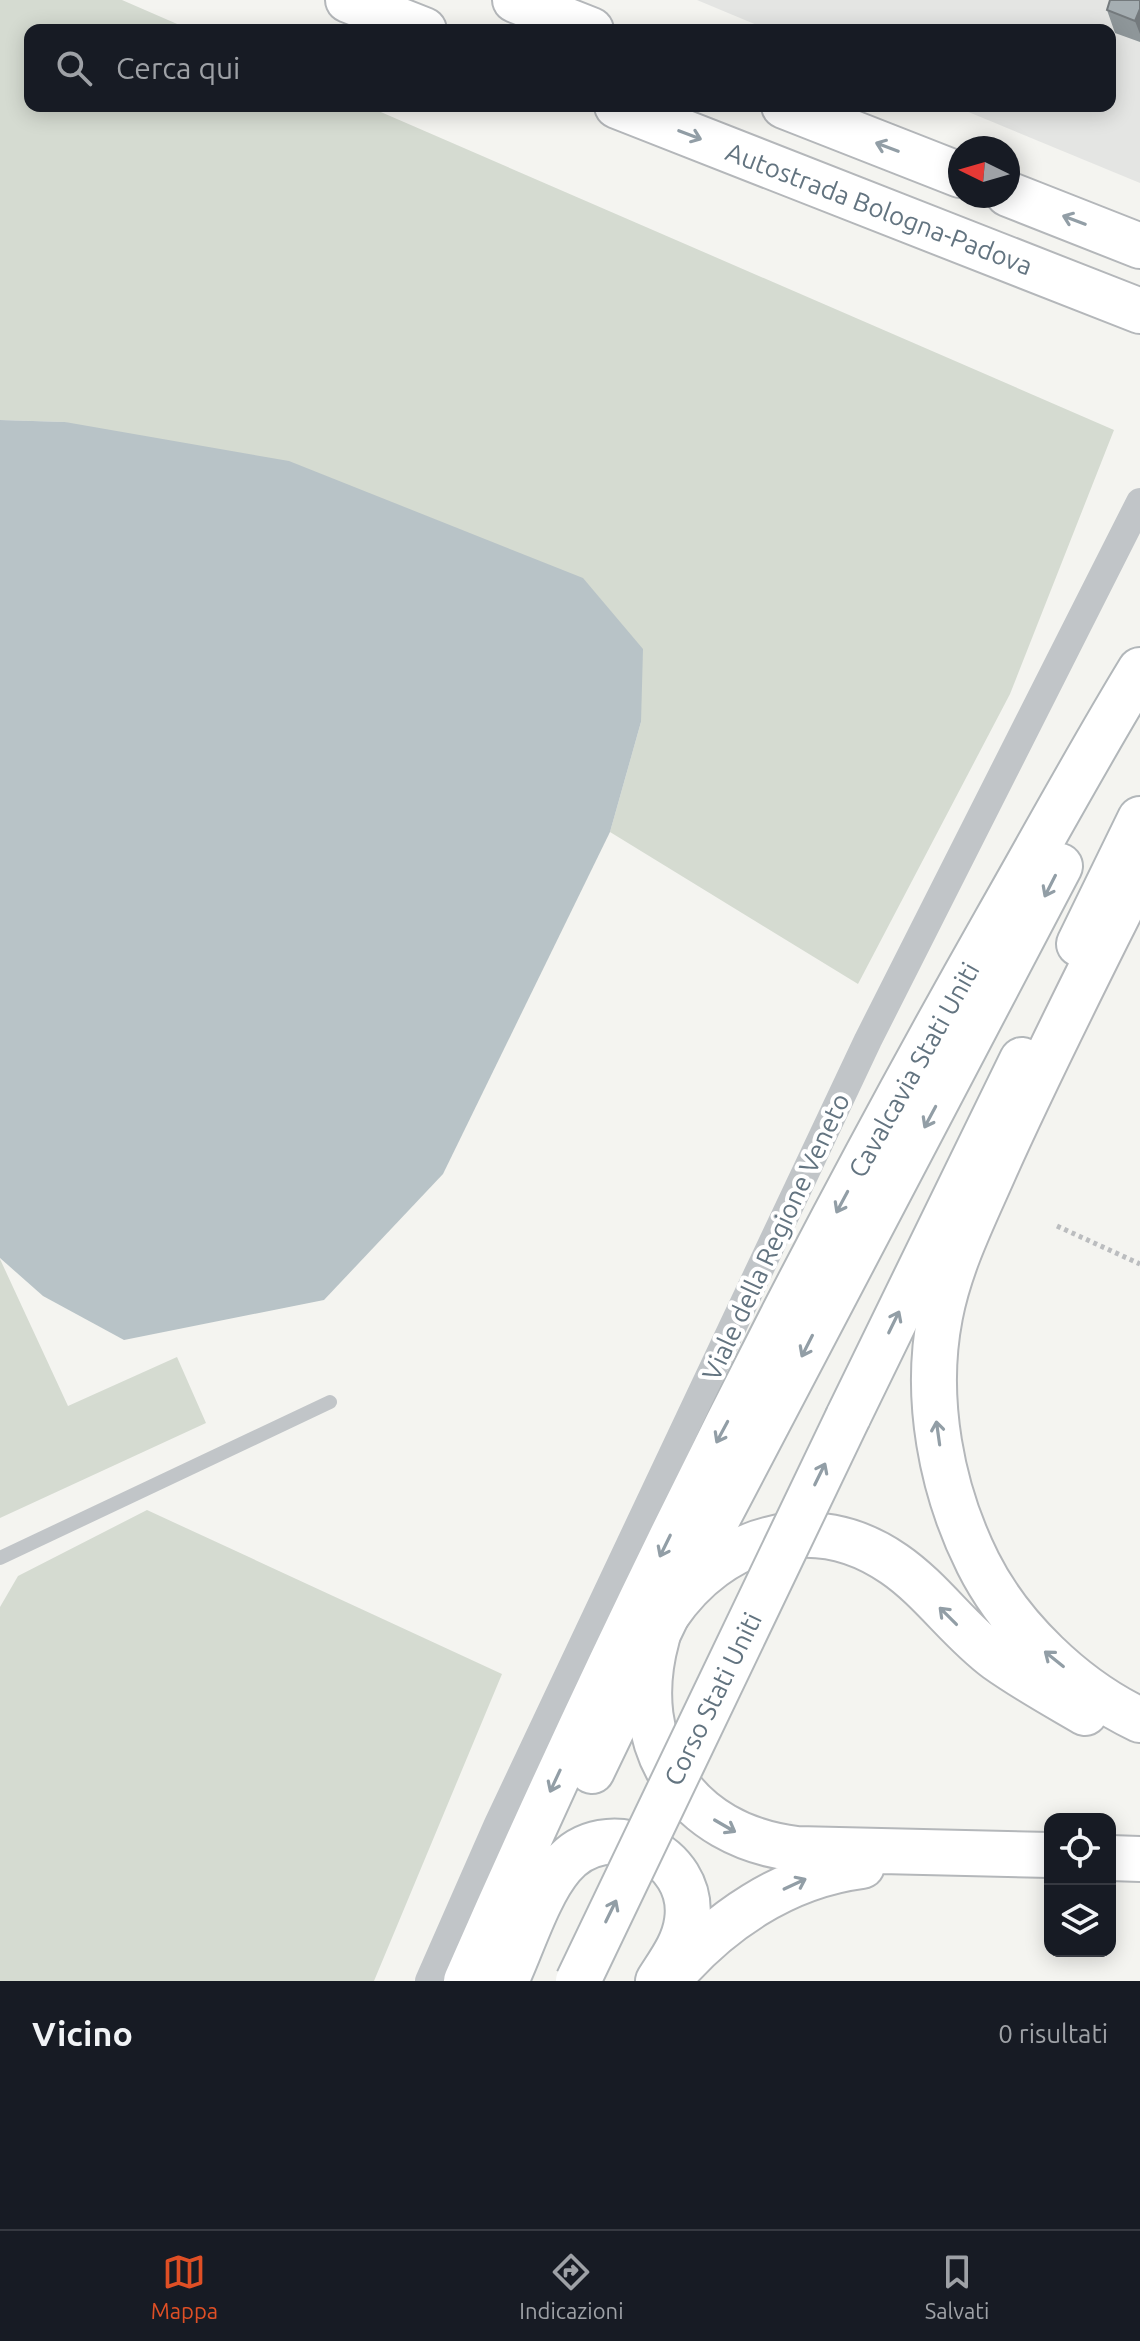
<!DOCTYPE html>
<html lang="it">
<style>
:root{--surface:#171b24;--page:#242831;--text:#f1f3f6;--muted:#9ea1a6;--line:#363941;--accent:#df4f25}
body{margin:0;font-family:Ubuntu,sans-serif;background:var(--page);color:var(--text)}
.controls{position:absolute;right:24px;bottom:24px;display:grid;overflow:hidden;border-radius:16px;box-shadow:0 4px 20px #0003}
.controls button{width:72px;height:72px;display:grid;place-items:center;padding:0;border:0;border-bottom:2px solid var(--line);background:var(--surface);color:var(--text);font:40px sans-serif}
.compass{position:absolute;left:948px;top:136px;width:72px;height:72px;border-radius:50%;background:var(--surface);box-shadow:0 4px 20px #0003;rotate:275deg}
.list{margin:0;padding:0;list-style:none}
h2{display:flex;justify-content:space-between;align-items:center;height:104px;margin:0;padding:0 32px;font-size:34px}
h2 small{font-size:26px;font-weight:400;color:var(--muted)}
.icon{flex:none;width:44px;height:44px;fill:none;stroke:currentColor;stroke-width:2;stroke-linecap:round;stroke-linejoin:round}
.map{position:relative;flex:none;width:1140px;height:1981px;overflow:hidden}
.search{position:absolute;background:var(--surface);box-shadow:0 4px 20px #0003;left:24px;right:24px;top:24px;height:88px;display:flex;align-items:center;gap:20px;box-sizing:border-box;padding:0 28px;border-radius:16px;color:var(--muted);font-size:30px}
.sheet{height:248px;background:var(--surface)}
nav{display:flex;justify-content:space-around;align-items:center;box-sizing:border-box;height:112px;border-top:2px solid var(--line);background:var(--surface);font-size:22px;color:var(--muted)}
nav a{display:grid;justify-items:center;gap:4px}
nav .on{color:var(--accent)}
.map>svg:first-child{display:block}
.built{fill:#e4e5e3}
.green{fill:#d5dbd1}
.water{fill:#b8c3c7}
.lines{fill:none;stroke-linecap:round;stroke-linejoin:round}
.primary-casing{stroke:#b2b7ba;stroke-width:48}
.motorway-casing{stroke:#b4b7ba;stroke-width:48}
.path{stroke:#bbbdbf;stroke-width:5;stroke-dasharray:4 4;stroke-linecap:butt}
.service{stroke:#c1c5c8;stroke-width:14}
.minor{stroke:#c1c5c8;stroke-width:28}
.primary{stroke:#fff;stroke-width:44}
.motorway{stroke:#fff;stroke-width:44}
.primary-bridge-casing{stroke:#b2b7ba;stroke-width:48;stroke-linecap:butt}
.primary-bridge{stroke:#fff;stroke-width:44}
.wall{fill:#8e9699}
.shaded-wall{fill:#747a7d}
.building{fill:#a5aeb2;stroke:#747a7d;stroke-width:2}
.oneway{stroke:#929ea6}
.labels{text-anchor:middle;stroke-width:8;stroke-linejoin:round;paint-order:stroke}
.street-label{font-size:26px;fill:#637480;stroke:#fff}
</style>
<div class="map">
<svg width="1140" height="1981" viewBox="0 0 1140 1981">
<rect width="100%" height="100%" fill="#f4f4f0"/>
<path class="built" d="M697 0H1140V183L954 106H1110V30H769Z"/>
<path class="green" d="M0 0H122L191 30H30V106H367L1114 430 1010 694 858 984 610 832 641 722 65 422 0 420Z
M0 1259 68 1406 177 1357 206 1423 0 1518Z
M147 1510 502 1674 374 1981H0V1607L18 1576Z"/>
<path class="water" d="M0 420 65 422 289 461 583 578 643 649 641 722 610 832 443 1174 324 1300 124 1340 43 1296 0 1258Z"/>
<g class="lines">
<defs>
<path id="primary" d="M1079 944 1140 819
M848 1417 1022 1060
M592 1771 667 1615 1060 866
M466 1981C625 1618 801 1265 996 921 1044 837 1090 752 1140 670
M506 1981C522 1947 538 1894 562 1866 606 1813 697 1853 687 1921 684 1944 670 1962 658 1981"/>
<path id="motorway" d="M348 0 424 30
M515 0 591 30
M617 106 1140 311
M784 106 960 175
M1008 194 1140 246
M1140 870C1091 969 1040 1068 995 1169 974 1217 950 1264 940 1316 924 1398 941 1489 978 1563 1010 1627 1074 1689 1140 1720
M667 1615C720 1537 813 1508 894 1564 932 1590 959 1631 997 1659 1025 1679 1056 1696 1085 1713
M657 1638C627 1746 685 1836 797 1849L1050 1855
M1110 1858 1140 1859
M668 1981C717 1922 784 1876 862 1866"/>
</defs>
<use href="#primary" class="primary-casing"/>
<use href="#motorway" class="motorway-casing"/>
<path class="path" d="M1057 1226 1140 1264"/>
<path class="service" d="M0 1558 330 1402"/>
<path class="minor" d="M429 1981 498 1824 868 1040 1140 502"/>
<use href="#primary" class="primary"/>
<use href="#motorway" class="motorway"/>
<defs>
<path id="primary-bridge" d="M578 1981 848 1417"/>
</defs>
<use href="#primary-bridge" class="primary-bridge-casing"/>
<use href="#primary-bridge" class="primary-bridge"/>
</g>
<path class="wall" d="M1140 0V42L1115 33 1107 10Z"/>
<path class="shaded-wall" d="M1140 9V34L1135 21Z"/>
<path class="building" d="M1110 0H1140V9L1135 21 1107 10Z"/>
<defs><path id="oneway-shaft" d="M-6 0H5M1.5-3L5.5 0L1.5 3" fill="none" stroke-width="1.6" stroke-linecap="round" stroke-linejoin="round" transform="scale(2)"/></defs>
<g class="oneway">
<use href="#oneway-shaft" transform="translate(690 135) rotate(21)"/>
<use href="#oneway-shaft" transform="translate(887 147) rotate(-159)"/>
<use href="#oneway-shaft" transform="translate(1074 220) rotate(-159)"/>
<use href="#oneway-shaft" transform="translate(1050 886) rotate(117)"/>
<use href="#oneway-shaft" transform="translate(930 1117) rotate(118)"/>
<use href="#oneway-shaft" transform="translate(842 1202) rotate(118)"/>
<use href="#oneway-shaft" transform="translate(894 1322) rotate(-64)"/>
<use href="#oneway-shaft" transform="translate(807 1346) rotate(117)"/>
<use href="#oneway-shaft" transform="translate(722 1432) rotate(118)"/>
<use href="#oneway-shaft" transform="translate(938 1433) rotate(-98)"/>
<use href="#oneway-shaft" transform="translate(820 1474) rotate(-64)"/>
<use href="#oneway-shaft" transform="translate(665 1546) rotate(116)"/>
<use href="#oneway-shaft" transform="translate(948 1616) rotate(-135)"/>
<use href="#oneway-shaft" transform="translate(1054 1659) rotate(-141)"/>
<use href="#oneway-shaft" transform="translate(555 1781) rotate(115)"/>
<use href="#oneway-shaft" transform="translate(725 1826) rotate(30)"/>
<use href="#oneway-shaft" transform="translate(795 1884) rotate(-25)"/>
<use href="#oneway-shaft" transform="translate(611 1911) rotate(-64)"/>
</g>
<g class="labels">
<g class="street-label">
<text transform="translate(879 209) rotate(21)" y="9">Autostrada Bologna-Padova</text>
<text transform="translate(914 1070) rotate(-61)" y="9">Cavalcavia Stati Uniti</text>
<text transform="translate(776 1237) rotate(-65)" y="9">Viale della Regione Veneto</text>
<text transform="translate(713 1699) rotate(-64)" y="9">Corso Stati Uniti</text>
</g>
</g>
</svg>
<div class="controls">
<button><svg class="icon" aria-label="locate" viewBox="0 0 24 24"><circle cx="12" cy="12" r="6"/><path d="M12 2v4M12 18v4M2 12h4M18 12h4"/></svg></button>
<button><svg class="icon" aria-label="layers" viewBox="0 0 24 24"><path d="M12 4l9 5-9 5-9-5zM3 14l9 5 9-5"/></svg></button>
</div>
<svg class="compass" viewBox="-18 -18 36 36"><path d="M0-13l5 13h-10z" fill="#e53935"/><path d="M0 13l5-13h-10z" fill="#9ea1a6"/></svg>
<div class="search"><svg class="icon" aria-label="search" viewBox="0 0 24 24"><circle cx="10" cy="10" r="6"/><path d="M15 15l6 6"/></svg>Cerca qui</div>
</div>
<section class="sheet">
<h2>Vicino<small>0 risultati</small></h2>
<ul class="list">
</ul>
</section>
<nav>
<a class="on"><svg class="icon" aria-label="map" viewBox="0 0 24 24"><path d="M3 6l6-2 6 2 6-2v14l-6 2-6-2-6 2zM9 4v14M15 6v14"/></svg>Mappa</a>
<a><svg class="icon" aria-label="directions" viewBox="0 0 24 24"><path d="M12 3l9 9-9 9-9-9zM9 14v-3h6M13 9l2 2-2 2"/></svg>Indicazioni</a>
<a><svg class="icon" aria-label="saved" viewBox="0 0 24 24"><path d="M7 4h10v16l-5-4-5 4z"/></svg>Salvati</a>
</nav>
